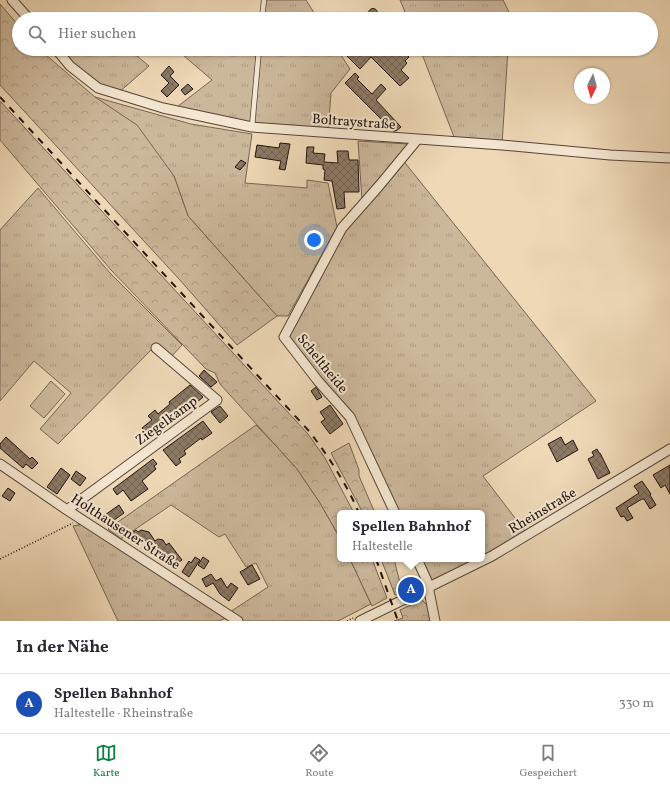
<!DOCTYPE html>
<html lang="de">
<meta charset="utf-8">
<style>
:root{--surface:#fff;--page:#f2f2f3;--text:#2b2b33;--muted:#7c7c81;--line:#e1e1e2;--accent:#0b8043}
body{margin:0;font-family:Vollkorn,serif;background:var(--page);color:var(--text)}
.compass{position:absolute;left:574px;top:68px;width:36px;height:36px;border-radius:50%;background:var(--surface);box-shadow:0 1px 3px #0004;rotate:185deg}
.you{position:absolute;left:314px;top:240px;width:14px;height:14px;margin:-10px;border:3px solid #fff;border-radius:50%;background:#1a73e8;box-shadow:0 0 0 6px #1a73e833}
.badge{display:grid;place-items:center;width:26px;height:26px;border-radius:50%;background:var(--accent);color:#fff;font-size:13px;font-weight:700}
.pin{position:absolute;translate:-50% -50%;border:2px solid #fff;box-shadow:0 1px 4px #0006}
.popup{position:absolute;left:337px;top:510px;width:148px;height:52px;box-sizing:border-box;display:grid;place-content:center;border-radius:6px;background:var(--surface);filter:drop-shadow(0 1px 3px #0005);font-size:13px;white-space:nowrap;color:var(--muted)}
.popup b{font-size:15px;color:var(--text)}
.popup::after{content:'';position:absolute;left:50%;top:100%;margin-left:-8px;border:8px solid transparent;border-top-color:var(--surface)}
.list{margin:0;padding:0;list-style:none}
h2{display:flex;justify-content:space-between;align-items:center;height:52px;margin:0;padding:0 16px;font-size:17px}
h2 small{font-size:13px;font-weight:400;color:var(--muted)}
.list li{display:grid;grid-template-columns:26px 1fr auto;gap:12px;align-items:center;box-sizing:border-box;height:60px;padding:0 16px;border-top:1px solid var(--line)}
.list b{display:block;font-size:15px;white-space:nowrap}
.list p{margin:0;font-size:13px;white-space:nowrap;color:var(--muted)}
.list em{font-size:13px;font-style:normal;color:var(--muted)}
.icon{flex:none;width:22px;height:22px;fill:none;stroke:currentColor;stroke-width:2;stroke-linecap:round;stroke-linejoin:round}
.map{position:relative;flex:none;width:670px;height:621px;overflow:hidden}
.search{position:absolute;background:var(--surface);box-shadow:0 1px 3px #0004;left:12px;right:12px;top:12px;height:44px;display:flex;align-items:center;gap:10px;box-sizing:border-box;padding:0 14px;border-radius:22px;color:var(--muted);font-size:15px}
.sheet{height:112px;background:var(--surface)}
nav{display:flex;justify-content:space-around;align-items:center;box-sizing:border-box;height:56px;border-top:1px solid var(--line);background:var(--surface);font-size:11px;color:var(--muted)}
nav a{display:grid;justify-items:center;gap:2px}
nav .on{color:var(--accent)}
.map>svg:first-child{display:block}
.grass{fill:url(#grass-tufts);stroke:#766654}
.forest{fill:url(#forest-crowns);stroke:#766654}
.garden{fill:#cbb79a;stroke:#766654}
.building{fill:url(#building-cross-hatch);stroke:#21140f}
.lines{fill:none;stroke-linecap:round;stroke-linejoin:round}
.lane-casing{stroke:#544539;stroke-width:6}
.street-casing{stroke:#544539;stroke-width:11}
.path{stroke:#21140f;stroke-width:1.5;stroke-dasharray:1 2;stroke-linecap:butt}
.lane{stroke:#f4e6d0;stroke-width:4.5}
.street{stroke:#f4e6d0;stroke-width:9}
.rail{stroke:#21140f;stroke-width:2;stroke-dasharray:7 7;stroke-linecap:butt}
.labels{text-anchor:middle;stroke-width:4;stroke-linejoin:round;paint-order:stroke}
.street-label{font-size:14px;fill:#21140f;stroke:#f4e6d0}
</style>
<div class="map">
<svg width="670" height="621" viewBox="0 0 670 621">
<defs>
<pattern id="grass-tufts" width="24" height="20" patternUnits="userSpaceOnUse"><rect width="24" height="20" fill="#cbb79a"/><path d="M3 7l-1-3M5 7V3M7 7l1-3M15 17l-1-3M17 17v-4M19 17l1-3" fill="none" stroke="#ae9c84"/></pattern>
<pattern id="forest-crowns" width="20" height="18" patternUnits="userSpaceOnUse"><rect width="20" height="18" fill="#cbb79a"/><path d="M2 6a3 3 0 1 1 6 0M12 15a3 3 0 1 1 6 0" fill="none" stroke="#ae9c84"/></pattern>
<pattern id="building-cross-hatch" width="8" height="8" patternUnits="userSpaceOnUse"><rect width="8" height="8" fill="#8c7a66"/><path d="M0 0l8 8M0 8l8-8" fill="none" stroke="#726352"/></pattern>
</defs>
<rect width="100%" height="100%" fill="#eed8b6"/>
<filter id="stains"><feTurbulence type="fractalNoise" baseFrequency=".005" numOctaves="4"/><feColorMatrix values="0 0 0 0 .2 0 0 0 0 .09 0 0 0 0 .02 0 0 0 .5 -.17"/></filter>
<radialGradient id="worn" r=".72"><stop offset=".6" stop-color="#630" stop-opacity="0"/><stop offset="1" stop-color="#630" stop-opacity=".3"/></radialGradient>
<path class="grass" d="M264 0H306L318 19H204L262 14Z
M400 0H503L510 14V19H408Z
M56 49H143L137 56 149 66 117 94 98 88Z
M176 49H337L350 69 331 93 328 133 252 127 173 110 212 80Z
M420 49H508L502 145 456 142Z
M95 97 191 124 252 134 245 183 307 188V180L328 183 337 227 288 316H277L188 216 174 176Z
M358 141 408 144 362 200Z
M402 159 596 401 483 476 528 535 429 588 416 559H482V513H395L350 417 284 337 342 228Z
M38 188 110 273 182 345 170 358 156 345 58 444 40 429 71 393 34 361 0 401V230Z
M256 425 281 451 297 469 320 503 340 538V559H350L371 604 338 621H244L230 612 268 587 256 563 246 567 225 534 219 537 171 505 121 539 108 529Z
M82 524 226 618 219 621H118L73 526Z"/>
<path class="forest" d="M0 4 19 26V49H39L95 97 137 125 174 176 188 216 277 316 237 345 179 279 0 85Z
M0 101 308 434 325 458 354 513H340V538L320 503 297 469 220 384 215 373 206 369 111 270 0 140Z
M349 443 359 470V476L375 513H363L331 453Z
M350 559H372L387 598 372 606Z
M381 559H394L400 583 401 592 395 595Z
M422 600 429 607 432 621H394L403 618 400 610Z"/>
<path class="garden" d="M51 381 65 394 44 418 30 406Z"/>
<path class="building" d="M368.5 13a4.5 4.5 0 1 1 9 0a4.5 4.5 0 1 1-9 0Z
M350 49H401L409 57 405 61 407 63 401 70 409 78 400 86 371 57 360 69 345 54Z
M169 66 174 72 170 76 179 85 167 97 161 91 169 83 161 75Z
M355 73 359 77 357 79 372 94 381 84 386 89 376 100 401 127 396 131H393L345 83Z
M188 84 193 89 185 95 181 90Z
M280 143 290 144 285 170 279 169 281 161 255 157 257 145 279 148Z
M307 147H314L313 153 325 154 324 162 338 163 337 151H348L349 160H358L359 192H344L345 208 337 209 332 181 324 180 325 170 323 169V165L306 163Z
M241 160 246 163 240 170 235 167Z
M204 370 217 382 211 387 199 376Z
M190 385 203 397 181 416 180 414 150 438 142 428 152 420 148 416 155 410 158 414 170 404 169 402Z
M316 387 322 397 317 400 311 391Z
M330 405 343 424 330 434 321 422 325 419 320 412Z
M220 406 228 416 220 423 211 412Z
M203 421 212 433 202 440 201 438 184 451 186 454 179 459 181 462 176 466 163 450Z
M6 437 30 459 32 457 38 463 32 469 26 464 23 468 0 448V444Z
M561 437 565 445 573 440 578 450 557 462 548 444Z
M597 449 599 453H600L610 473 598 479 588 459 594 456 592 452Z
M153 459 157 464 154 466 156 469 142 481 148 489 131 501 123 490 117 495 113 489Z
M670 465V494L665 485 661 488 653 475Z
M61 468 70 475 57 494 47 487Z
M76 471 86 478 80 486 71 479Z
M642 481 651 494 650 495 656 505 650 509 644 499H642L627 508 633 518 627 521 624 516 621 517 616 508 639 493 634 486Z
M8 488 15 493 10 501 2 496Z
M119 505 124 513 110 523 105 515Z
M136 530 138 532 141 530 149 532 155 541 158 539 163 540 166 545 169 543 182 560 176 564 174 561 171 563 167 562 160 550 154 554 145 540 139 544 136 538 132 541 129 535Z
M195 557 200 560 189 577 182 572 189 561 191 563Z
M203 557 209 561 204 569 198 565Z
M252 565 260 579 248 585 240 572Z
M211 574 216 581 221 578 227 588 231 583 238 588 229 601 220 594 213 583 206 587 202 579Z"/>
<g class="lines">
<defs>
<path id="lane" d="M262 19 264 0
M252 127 259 49"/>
<path id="street" d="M12 0 29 19
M56 49 70 66 98 88 163 108 252 127 502 145 610 155 670 158
M0 464 67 510 238 621
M67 510 217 400 156 348
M395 513 350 417 318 381 284 337 342 228 379 186 417 140
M417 559 427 581 435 621
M360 621 492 556 670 449"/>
</defs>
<use href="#lane" class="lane-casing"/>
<use href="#street" class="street-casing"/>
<path class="path" d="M0 559 73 523
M347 621 353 618"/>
<use href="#lane" class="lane"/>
<use href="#street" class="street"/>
<path class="rail" d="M0 97 309 431C329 457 346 483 359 513
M376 559 398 621"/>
</g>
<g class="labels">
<g class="street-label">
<text transform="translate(354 121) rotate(4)" y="5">Boltraystraße</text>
<text transform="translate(323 363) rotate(51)" y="5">Scheltheide</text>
<text transform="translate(166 420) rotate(-36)" y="5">Ziegelkamp</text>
<text transform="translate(542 510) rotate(-31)" y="5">Rheinstraße</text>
<text transform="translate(126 531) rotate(33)" y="5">Holthausener Straße</text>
</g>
</g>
<rect width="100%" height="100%" filter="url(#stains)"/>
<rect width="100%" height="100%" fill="url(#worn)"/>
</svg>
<svg class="compass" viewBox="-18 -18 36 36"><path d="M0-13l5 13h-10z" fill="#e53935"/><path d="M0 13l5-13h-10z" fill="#7c7c81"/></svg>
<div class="you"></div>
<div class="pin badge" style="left:411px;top:590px;background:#1a4fb4">A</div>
<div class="popup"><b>Spellen Bahnhof</b>Haltestelle</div>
<div class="search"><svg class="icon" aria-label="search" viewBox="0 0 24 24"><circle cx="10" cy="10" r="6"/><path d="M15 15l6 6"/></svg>Hier suchen</div>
</div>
<section class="sheet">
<h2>In der Nähe<small></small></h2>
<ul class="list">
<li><span class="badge" style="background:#1a4fb4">A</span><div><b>Spellen Bahnhof</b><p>Haltestelle · Rheinstraße</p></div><em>330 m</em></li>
</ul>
</section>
<nav>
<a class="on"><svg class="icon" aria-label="map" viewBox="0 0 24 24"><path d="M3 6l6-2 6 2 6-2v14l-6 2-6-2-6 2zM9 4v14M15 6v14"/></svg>Karte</a>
<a><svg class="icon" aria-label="directions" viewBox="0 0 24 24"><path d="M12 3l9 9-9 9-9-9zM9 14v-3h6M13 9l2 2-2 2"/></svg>Route</a>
<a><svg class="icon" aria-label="saved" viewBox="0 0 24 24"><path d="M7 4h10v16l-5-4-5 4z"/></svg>Gespeichert</a>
</nav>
